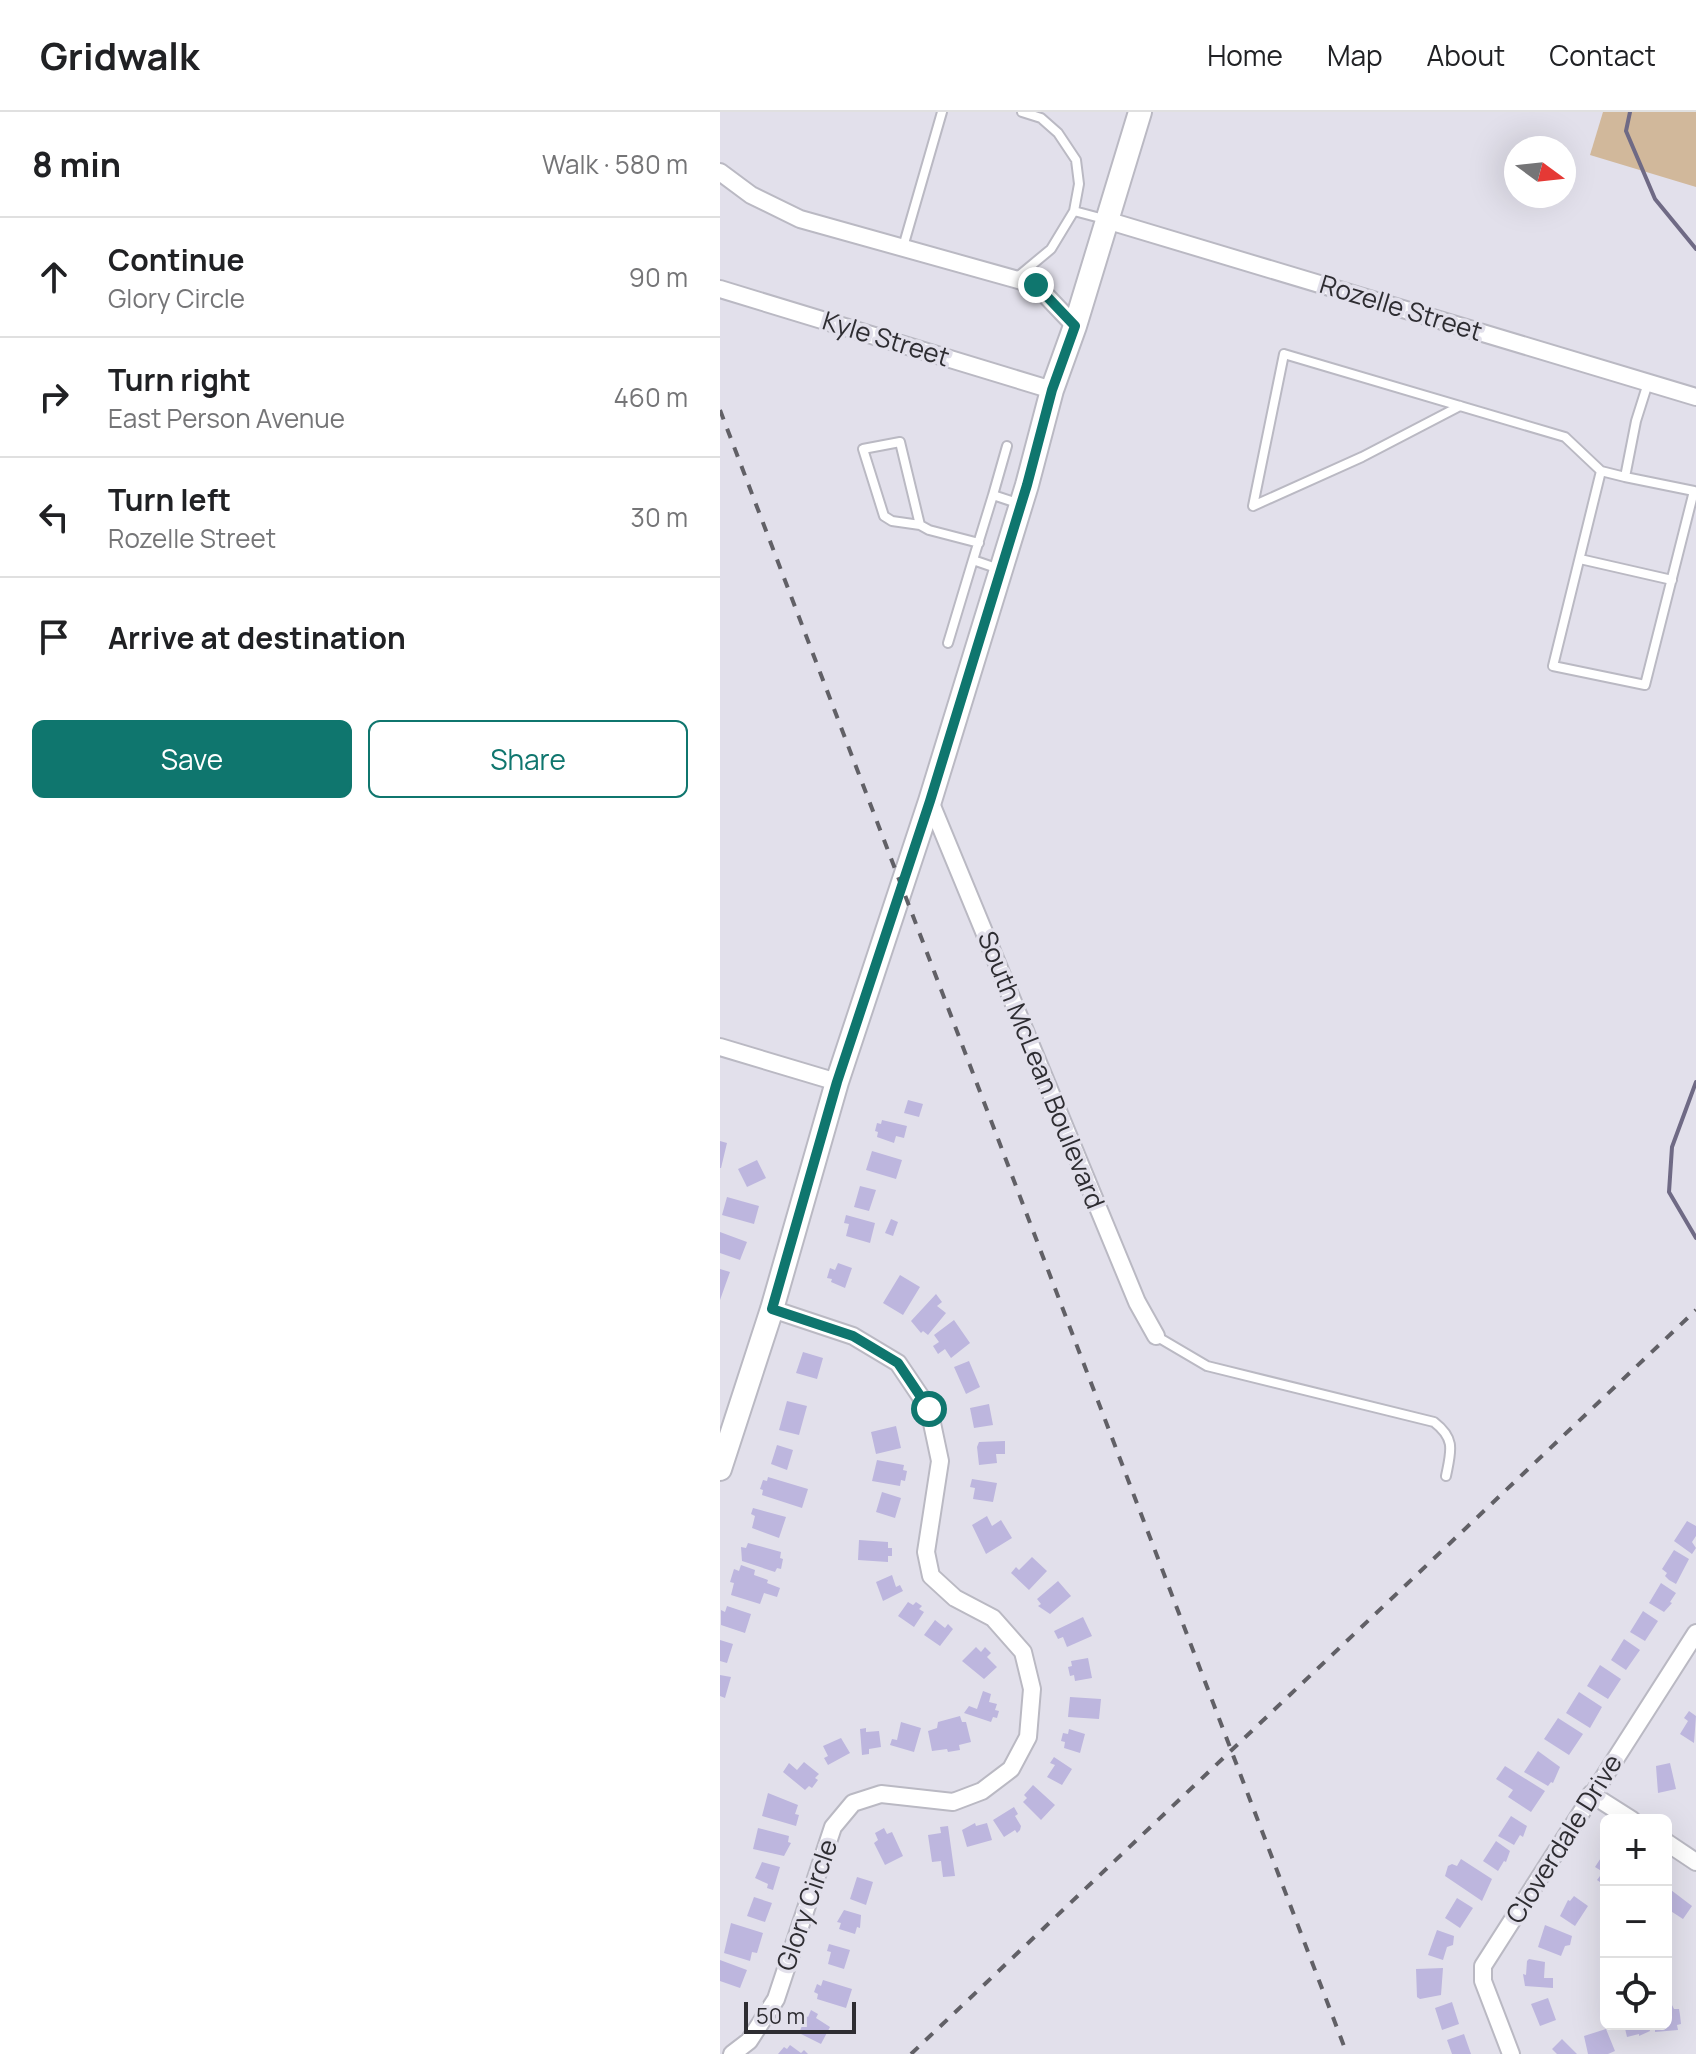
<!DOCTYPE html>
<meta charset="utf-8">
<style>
:root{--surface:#fff;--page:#f6f6f6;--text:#202124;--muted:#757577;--line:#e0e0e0;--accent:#0f766e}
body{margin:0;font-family:Manrope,sans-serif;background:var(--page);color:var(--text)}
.controls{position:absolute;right:24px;bottom:24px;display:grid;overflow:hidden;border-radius:12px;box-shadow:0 8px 32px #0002}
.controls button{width:72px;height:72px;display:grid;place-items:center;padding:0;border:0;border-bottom:2px solid var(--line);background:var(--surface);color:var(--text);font:40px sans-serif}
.compass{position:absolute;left:784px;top:24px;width:72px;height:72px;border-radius:50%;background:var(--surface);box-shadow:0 8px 32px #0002;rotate:105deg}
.scale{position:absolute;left:24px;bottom:20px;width:112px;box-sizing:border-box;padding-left:8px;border:4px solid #2e2d32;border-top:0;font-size:22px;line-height:28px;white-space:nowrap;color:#2e2d32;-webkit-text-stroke:6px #e2e0eb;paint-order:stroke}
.stop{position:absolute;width:24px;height:24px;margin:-18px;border:6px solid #0f766e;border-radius:50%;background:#fff}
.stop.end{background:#0f766e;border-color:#fff;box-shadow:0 2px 8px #0008}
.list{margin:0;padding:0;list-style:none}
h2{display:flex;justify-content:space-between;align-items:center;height:104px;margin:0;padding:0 32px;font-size:34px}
h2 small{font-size:26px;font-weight:400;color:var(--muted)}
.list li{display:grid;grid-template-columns:52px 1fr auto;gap:24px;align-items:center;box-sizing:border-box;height:120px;padding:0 32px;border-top:2px solid var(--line)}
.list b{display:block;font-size:30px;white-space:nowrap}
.list p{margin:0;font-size:26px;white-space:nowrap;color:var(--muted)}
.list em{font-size:26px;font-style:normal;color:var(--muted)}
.actions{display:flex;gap:16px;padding:24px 32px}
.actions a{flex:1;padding:18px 0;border:2px solid var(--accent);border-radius:12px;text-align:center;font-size:28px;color:var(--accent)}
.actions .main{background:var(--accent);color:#fff}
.icon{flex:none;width:44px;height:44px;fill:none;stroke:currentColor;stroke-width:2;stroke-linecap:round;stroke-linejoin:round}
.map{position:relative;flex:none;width:976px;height:1942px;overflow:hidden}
header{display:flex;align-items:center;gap:48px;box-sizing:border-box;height:112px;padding:0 40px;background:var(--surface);border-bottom:2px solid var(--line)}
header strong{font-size:38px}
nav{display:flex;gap:44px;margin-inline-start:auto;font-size:28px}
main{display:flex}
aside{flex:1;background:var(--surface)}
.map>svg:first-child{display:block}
.green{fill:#d1b89b}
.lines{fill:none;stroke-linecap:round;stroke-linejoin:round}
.stream{stroke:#6f6a85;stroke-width:4}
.building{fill:#bdb6de}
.lane-casing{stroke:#bab9c3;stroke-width:12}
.street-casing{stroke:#bab9c3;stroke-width:20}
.secondary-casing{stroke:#bab9c3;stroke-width:26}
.lane{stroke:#fff;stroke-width:8}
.street{stroke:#fff;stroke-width:16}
.secondary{stroke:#fff;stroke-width:22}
.rail{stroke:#616066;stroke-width:4;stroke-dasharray:10 10;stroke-linecap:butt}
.route{stroke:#0f766e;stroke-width:10}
.labels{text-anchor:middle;stroke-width:7;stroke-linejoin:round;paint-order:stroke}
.street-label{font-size:26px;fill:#2e2d32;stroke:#e2e0eb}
</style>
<header>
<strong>Gridwalk</strong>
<nav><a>Home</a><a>Map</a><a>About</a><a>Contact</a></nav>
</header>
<main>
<aside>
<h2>8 min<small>Walk · 580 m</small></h2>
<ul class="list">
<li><svg class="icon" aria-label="ahead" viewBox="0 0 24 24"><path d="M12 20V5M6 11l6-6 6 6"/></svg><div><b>Continue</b><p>Glory Circle</p></div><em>90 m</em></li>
<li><svg class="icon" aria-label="right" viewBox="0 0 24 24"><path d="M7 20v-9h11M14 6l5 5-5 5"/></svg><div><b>Turn right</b><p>East Person Avenue</p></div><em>460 m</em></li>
<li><svg class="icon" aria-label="left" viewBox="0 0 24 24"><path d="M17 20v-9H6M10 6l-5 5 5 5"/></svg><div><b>Turn left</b><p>Rozelle Street</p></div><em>30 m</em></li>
<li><svg class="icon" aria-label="arrive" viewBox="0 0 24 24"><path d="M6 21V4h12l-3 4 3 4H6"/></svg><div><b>Arrive at destination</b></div></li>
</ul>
<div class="actions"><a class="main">Save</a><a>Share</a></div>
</aside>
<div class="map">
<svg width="976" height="1942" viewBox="0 0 976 1942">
<rect width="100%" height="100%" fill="#e2e0eb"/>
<path class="green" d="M883 0H976V75L870 43Z"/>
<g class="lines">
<path class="stream" d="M910 0 906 19 935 87 976 137
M976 970 952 1035 949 1080 976 1126"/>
</g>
<path class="building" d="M188 988 203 992 199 1005 184 1001Z
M162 1008 187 1014 184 1026 176 1024 174 1031 157 1025 158 1020 155 1019 157 1011 161 1012Z
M0 1029 7 1031 1 1056H0Z
M152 1039 182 1048 176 1067 146 1058Z
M37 1048 46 1066 27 1075 18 1057Z
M140 1074 156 1078 149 1099 134 1095Z
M7 1085 39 1094 34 1112 2 1103Z
M126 1103 155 1111 150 1131 126 1124 129 1112 124 1111Z
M171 1107 178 1110 173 1124 165 1121Z
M0 1120 27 1130 20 1148 0 1141Z
M118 1151 132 1156 125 1176 111 1170 112 1167 107 1166 110 1156 115 1158Z
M0 1157 10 1160 0 1188Z
M180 1163 200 1175 183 1203 163 1191Z
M216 1182 222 1190 217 1194 226 1201 208 1223 203 1219 201 1221 191 1209Z
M234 1208 250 1231 231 1246 225 1237 218 1242 213 1234 219 1230 214 1223Z
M83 1240 103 1246 97 1267 76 1261Z
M249 1249 260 1275 246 1282 234 1255Z
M67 1289 87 1294 79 1323 59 1318Z
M269 1292 273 1313 254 1316 250 1296Z
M176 1314 181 1336 156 1342 151 1320Z
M285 1329V1342H276L277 1351 259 1353 257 1335 259 1330Z
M57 1333 73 1338 67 1358 51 1352Z
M157 1348 184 1353 183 1358 187 1359 185 1369 181 1368 180 1374 152 1369Z
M48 1365 88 1377 82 1396 42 1383 43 1378 40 1377 43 1368 47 1369Z
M252 1367 277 1371 273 1390 253 1387 255 1376 250 1375Z
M162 1380 181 1386 175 1406 156 1400Z
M33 1396 66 1405 59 1426 32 1416 35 1404 31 1402Z
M267 1404 272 1414 281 1408 292 1426 266 1442 252 1413Z
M967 1409 976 1414V1424L972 1430 976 1436 972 1442 954 1429Z
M139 1428 168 1430V1436H172V1444H168V1450L138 1448Z
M28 1431 61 1440 60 1446 63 1447 61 1457 57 1456 55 1460 22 1449 21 1435 26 1436Z
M954 1438 969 1447 956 1472 949 1468 945 1464 947 1461 942 1457Z
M312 1445 327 1459 309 1478 291 1461 296 1455 299 1458Z
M21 1453 35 1458 34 1463 48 1468 47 1471 60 1476 57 1485 44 1481 40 1492 11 1483 14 1471 10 1470 14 1457 19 1459Z
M172 1463 176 1475 180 1473 183 1479 163 1489 156 1470Z
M338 1469 351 1484 330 1502 318 1494 321 1492 317 1487Z
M941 1471 956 1481 950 1490 952 1491 944 1500 929 1491Z
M188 1490 193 1493 196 1490 202 1494 199 1497 204 1500 194 1515 178 1504Z
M7 1494 31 1502 25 1521 1 1513V1498L5 1500Z
M923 1499 938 1509 925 1529 910 1520Z
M363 1505 372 1524 347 1535 343 1525 338 1527 334 1519Z
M215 1508 225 1516 228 1512 233 1517 220 1534 204 1523Z
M904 1527 920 1538 906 1558 891 1548Z
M0 1528 13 1532 7 1551 0 1549Z
M256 1535 261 1540 265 1535 271 1541 267 1545 277 1555 264 1567 242 1549Z
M368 1546 372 1566 355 1569 354 1563 350 1564 348 1555 352 1554 351 1549Z
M880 1553 901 1567 888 1587 867 1574Z
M0 1563 11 1565 5 1586 0 1584Z
M263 1579 271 1582 269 1590 277 1592 275 1598 279 1599 277 1606 273 1605 271 1610 244 1601 249 1594 257 1597Z
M859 1580 882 1595 870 1616 846 1601Z
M350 1585 381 1587 379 1607 348 1605Z
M969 1599 976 1604 974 1631 960 1622 968 1609 964 1606Z
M240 1604 242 1610H246L251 1630 239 1633 240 1638 228 1640 227 1637 212 1639 208 1619 217 1616 218 1610Z
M838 1606 863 1622 849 1643 824 1627Z
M181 1610 201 1616 194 1640 170 1633 172 1627 177 1628Z
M146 1616V1620L159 1619 161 1635 149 1637V1642L142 1643 140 1617Z
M349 1617 365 1622 360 1641 344 1636 345 1630 341 1629 343 1621 348 1622Z
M121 1626 130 1641 108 1653 104 1646 108 1644 103 1634Z
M818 1639 840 1655 833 1671 831 1670 828 1674 804 1660Z
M334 1645 352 1657 342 1673 327 1665 335 1653 330 1651Z
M84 1650 99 1662 95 1666 98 1668 92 1676 89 1674 85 1678 63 1660 69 1651 77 1658Z
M950 1651 956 1677 938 1681 936 1654Z
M785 1654 825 1679 811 1700 788 1685 793 1678 776 1667Z
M313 1673 335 1693 321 1708 303 1690 307 1686 304 1683Z
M48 1681 78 1693 75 1702 79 1703 76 1714 42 1704Z
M294 1695 298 1702 295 1704 301 1714 300 1718 297 1721 295 1718 284 1725 273 1708Z
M791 1704 807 1714 803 1725 800 1723 794 1733 778 1724Z
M255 1711 256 1714 267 1711 272 1728 247 1735 242 1718Z
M228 1714 235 1764 223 1765 221 1749 212 1750 208 1723 221 1721 220 1715Z
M38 1716 69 1724 68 1730 71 1731 64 1744 33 1737Z
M164 1716 167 1722 172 1720 183 1744 165 1753 154 1731 158 1728 155 1721Z
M776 1729 790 1739 786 1750 784 1749 778 1759 763 1749Z
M886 1738V1774L877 1768 883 1760 875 1755Z
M741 1747 772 1767 762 1789 725 1764 728 1754 732 1752 737 1754Z
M42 1750 60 1755 53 1778 47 1776 48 1772 35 1766Z
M137 1765 153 1770 146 1793 130 1787Z
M951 1778 972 1794 963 1807 946 1796V1786Z
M854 1784 868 1794 855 1814 840 1804 848 1788 850 1789Z
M34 1785 52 1791 45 1810 27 1804Z
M737 1786 753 1796 740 1816 725 1806Z
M124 1798 141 1803 140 1816 137 1815 135 1822 119 1817 121 1811 117 1810Z
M11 1811 43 1821 37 1841 32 1840 30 1849 4 1841Z
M825 1813 852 1824 850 1833 845 1834 841 1844 818 1835Z
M717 1818 734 1824 733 1833 727 1835 723 1848 708 1843Z
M109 1832 130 1838 124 1857 108 1852 111 1840 107 1839Z
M809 1847 825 1850 824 1866H833V1876L805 1874 803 1862 806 1863 807 1849Z
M0 1848 27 1858 20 1876 0 1869Z
M723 1856 721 1883 700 1887 697 1885 696 1857Z
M103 1868 132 1877 126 1896 97 1887 98 1882 94 1880 97 1872 101 1874Z
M828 1886 836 1908 820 1914 811 1892Z
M732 1890 739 1912 722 1918 715 1896Z
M951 1891 954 1897H959L960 1903 961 1912 957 1913 958 1918 935 1920V1912H946V1898L951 1897Z
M91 1898 98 1902 96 1906 110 1915 101 1932 79 1921 86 1904 88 1905Z
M904 1912H928L930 1919 919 1924V1922L907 1925Z
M886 1917 895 1939 888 1942H868L864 1924Z
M744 1922 751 1942H732L727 1928Z
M842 1927 857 1942H837L832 1937Z
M70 1933 81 1941 84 1938 88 1942H58L64 1935 67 1937Z"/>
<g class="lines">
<defs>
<path id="lane" d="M354 99 384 107
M183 135 222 0
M295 167 331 137 354 99 359 72 356 48 338 21 321 6 302 0
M740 294 642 345 533 394 564 242 845 325 881 359
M905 365 881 359 833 554 925 573 974 379 905 365 916 309 928 271
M273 383 287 334
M200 413 172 409 164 404 143 337 180 330 200 413 209 418 259 431
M860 447 952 468
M279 457 253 448 273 383 300 392
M228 531 253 448
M436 1224 487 1254 714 1310C736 1327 731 1339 726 1364"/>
<path id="street" d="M0 60 31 83 80 107 316 173 355 214
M386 108 976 285
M0 177 332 278
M210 689 417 1190 436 1224
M0 935 117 970
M871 1682 912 1708
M946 1730 976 1750
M12 1942 29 1929 56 1887 113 1715 133 1691 161 1682 233 1690 262 1679 291 1657 308 1625 312 1577 303 1540 273 1506 235 1486 211 1464 206 1440 220 1349 209 1297 178 1251 133 1224 52 1197
M791 1942 763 1869V1854L976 1521"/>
<path id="secondary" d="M0 1357 52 1197 117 970 210 689 307 373 332 278 355 214 420 0"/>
</defs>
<use href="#lane" class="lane-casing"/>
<use href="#street" class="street-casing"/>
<use href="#secondary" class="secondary-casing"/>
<use href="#lane" class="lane"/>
<use href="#street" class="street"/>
<use href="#secondary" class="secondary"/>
<path class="rail" d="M0 298 627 1942
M191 1942 976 1198"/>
</g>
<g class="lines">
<path class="route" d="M209 1297 178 1251 133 1224 52 1197 117 970 210 689 307 373 332 278 355 214 316 173"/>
</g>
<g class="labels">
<g class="street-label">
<text transform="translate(681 196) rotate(17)" y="9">Rozelle Street</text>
<text transform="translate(166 227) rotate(17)" y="9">Kyle Street</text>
<text transform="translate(321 958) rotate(68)" y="9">South McLean Boulevard</text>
<text transform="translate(844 1727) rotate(-58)" y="9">Cloverdale Drive</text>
<text transform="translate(87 1793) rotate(-71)" y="9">Glory Circle</text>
</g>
</g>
</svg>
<div class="controls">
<button>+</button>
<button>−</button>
<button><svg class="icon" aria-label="locate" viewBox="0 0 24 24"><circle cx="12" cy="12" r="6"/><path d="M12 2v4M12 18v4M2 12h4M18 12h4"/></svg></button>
</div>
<svg class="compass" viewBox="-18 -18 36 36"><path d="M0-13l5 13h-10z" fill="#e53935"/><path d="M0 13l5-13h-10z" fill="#757577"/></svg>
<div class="scale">50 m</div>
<div class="stop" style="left:209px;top:1297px"></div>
<div class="stop end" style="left:316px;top:173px"></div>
</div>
</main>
